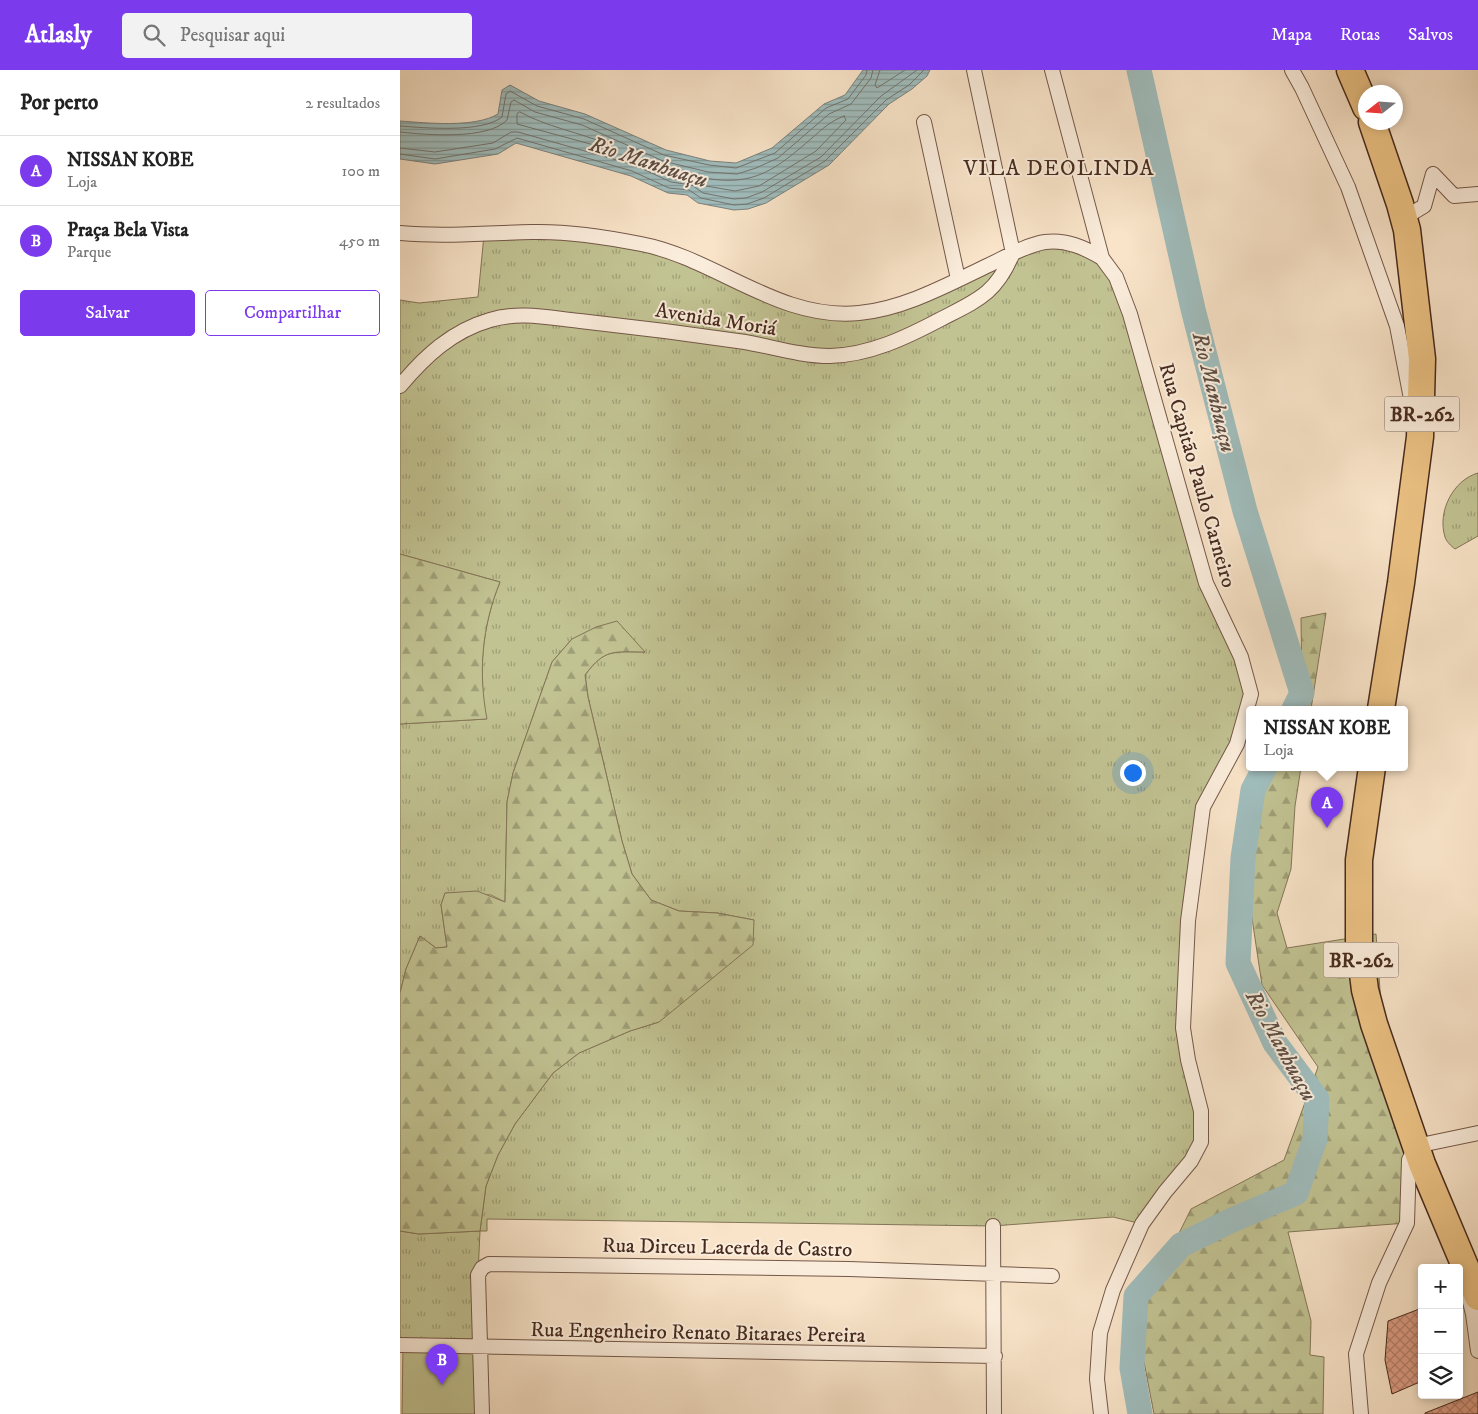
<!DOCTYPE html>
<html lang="pt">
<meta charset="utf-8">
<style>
:root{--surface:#fff;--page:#f2f2f2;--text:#222;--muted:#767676;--line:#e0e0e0;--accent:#7c3aed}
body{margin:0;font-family:"IM FELL DW Pica",serif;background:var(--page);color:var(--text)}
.controls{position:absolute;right:15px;bottom:15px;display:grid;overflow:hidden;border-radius:5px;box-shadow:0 2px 8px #0003}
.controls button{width:45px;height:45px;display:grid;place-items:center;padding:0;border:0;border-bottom:1px solid var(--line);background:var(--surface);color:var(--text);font:25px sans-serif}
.compass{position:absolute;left:958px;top:15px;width:45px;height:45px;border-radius:50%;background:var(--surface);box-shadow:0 2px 8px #0003;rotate:253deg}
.you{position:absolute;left:732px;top:702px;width:18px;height:18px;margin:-12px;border:4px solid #fff;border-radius:50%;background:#1a73e8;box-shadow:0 0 0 8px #1a73e833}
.badge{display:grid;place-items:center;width:32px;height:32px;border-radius:50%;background:var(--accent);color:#fff;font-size:16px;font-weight:700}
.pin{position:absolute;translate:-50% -41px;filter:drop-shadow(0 1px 2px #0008)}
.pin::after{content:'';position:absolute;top:26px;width:18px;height:15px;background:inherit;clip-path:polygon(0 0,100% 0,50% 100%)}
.popup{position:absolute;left:846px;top:636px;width:162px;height:65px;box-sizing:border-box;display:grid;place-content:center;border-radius:5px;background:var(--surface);filter:drop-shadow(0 1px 4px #0005);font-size:16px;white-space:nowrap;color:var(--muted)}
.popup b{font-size:19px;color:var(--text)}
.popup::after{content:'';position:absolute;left:50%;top:100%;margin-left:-10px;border:10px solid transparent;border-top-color:var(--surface)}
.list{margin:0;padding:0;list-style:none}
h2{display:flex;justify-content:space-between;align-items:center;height:65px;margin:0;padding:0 20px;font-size:21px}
h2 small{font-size:16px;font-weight:400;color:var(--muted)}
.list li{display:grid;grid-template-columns:32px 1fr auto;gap:15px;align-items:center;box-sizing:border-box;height:70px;padding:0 20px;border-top:1px solid var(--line)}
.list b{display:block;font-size:19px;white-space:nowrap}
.list p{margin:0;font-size:16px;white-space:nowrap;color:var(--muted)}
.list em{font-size:16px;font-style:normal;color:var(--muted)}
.actions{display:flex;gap:10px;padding:15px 20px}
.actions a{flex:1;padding:11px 0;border:1px solid var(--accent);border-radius:5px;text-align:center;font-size:18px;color:var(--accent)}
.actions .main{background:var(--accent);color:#fff}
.icon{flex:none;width:28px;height:28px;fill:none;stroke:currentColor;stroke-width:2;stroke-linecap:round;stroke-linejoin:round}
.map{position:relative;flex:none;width:1078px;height:1344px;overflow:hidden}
header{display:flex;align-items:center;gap:30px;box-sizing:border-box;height:70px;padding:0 25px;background:var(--accent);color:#fff}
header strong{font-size:24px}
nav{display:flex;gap:28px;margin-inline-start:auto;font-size:18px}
.search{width:350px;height:45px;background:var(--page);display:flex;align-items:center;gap:12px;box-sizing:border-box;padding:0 18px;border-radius:5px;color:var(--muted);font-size:19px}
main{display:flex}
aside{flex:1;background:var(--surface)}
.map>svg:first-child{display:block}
.grass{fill:url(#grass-tufts);stroke:#847658}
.forest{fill:url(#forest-firs);stroke:#847658}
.park{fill:#c2c393;stroke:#847658}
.water{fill:url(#water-rules);stroke:#7c827d}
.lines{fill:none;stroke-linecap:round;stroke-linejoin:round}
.shore{stroke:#74746e;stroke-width:1}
.river{stroke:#a0bdbd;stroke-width:25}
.building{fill:url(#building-cross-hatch);stroke:#472a1e}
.street-casing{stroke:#745849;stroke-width:16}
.highway-casing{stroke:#472a1e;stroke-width:29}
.street{stroke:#fbeddc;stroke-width:14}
.highway{stroke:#ecc284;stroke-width:26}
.labels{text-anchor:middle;stroke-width:4;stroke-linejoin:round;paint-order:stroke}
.shield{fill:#fbeddc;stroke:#7d6457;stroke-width:1}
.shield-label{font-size:20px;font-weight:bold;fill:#472a1e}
.street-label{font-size:21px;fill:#472a1e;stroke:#fbeddc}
.water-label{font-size:22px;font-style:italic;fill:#5d4f46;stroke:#fbeddc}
.neighbourhood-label{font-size:22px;letter-spacing:1px;fill:#472a1e;stroke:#fbeddc}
</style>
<header>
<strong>Atlasly</strong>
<div class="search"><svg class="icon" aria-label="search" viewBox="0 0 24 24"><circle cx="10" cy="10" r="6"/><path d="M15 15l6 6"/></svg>Pesquisar aqui</div>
<nav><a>Mapa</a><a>Rotas</a><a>Salvos</a></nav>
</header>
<main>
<aside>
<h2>Por perto<small>2 resultados</small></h2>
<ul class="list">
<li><span class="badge">A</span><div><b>NISSAN KOBE</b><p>Loja</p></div><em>100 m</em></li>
<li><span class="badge">B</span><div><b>Praça Bela Vista</b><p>Parque</p></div><em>450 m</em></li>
</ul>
<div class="actions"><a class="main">Salvar</a><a>Compartilhar</a></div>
</aside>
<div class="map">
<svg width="1078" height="1344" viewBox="0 0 1078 1344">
<defs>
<pattern id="grass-tufts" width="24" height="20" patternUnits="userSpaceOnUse" patternTransform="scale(1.25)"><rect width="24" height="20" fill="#c2c393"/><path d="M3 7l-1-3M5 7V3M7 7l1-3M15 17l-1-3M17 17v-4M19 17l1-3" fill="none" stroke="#9f9f77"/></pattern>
<pattern id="forest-firs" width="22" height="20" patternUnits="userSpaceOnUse" patternTransform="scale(1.25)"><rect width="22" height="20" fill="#c2c393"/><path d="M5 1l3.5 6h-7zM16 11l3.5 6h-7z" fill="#9f9f77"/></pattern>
<pattern id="water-rules" width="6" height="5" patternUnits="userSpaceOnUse" patternTransform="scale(1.25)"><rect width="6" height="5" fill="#a0bdbd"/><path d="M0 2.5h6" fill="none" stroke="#849a99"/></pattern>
<pattern id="building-cross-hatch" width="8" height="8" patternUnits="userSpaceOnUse" patternTransform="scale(1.25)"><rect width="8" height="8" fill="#dc9c84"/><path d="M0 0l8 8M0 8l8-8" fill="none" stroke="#b47f6b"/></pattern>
</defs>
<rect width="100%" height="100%" fill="#f9e4c9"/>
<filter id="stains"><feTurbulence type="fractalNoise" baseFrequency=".004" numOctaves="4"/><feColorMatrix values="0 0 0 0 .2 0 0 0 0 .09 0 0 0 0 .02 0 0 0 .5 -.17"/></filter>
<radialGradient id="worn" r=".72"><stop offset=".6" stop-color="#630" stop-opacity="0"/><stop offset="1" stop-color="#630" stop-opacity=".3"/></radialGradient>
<path class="grass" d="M84 165 242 174 427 242 495 235 613 183 672 173 716 207 778 421 851 624 803 737 783 958 801 1072 742 1154 713 1147 593 1156 87 1149V1161H80L78 1205 81 1278 0 1275V1161L19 1164 80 1161 86 1116 98 1085 115 1054 153 1003 179 983 230 961 259 952 354 850 317 843 279 841 251 830 232 804 222 771 188 627 185 605C205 578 213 582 245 582L172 569 152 592 113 703 107 732 105 832 91 825 45 823 41 835 47 877 36 878 20 866 6 899 0 923V654L86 649C78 602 82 556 100 512L0 484V230L19 233 78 227Z
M1078 403V466L1055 479C1051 476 1046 471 1045 467 1037 442 1053 410 1078 403Z"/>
<path class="forest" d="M0 484 100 512C82 556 78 602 87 649L0 654Z
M926 543 911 639H894L902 623 901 548Z
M217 551 245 582C214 582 205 578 185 605L188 627 222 771 232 804 251 830 279 841 317 843 354 850 353 875 259 952 230 961 179 983 153 1003 115 1054 98 1085 86 1116 80 1161 19 1164 0 1161V923L6 899 20 866 36 878 47 877 41 835 45 823 77 821 105 832 107 732 113 703 152 592 172 569 196 557Z
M865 697H901L895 736 891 799 877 843 887 878 976 864 981 934 1021 1057 1007 1153 888 1162 911 1251 910 1285 924 1287 923 1344H754L736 1250 791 1139 884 1090 918 997 862 915 843 788 853 720Z"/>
<path class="park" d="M3 1276 81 1278 82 1344H2Z"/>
<path class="water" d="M463 0H530L527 6 512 19 489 34 429 95 366 133 348 139 334 140 298 133 287 125 268 123 231 106 116 73 98 84 35 94 0 89V51C27 53 75 58 98 44L102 20 110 15 139 31 185 44 266 80 310 91 336 93 372 78 424 34 445 25Z"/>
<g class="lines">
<path class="shore" d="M480 0 475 15 477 18 505 0
M120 42C147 57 178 62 207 74L208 77 205 78 117 54V44Z
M444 46 446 50 416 81 359 116 335 121 306 116 302 112 304 108C355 117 376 99 412 68 422 59 431 51 444 46Z
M0 56C26 58 82 63 102 47L106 24 110 21 137 36 184 49 264 85 309 95 336 98 375 83 426 38 448 29 466 5 467 0
M0 62C26 65 88 70 107 50L111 32 114 30 135 42 182 55 263 91 308 102 337 104 356 98 378 88 429 44 451 34 471 8 473 0
M0 78 35 82 93 73 111 62H118L234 95 271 112 292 115 303 123 334 129 346 128 362 122 421 87 481 26 517 0
M0 84 35 89 95 79 117 68 232 101 269 118 289 120 301 128 334 135 347 134 364 128 425 91 486 30 509 15 524 0"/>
<path class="river" d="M739 0 793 239 845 441 902 623 894 639
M740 1344 732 1298 736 1226 781 1175 830 1151 896 1123 915 1069 917 1029 875 973 838 893 843 788 853 720 865 697"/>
</g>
<path class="building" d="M1022 1238V1311L992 1324 985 1290 988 1251Z
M1078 1322V1344H1025V1343Z"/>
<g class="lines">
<defs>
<path id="street" d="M652 0 702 188 716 207 730 244 806 513 841 587 851 624 837 674 803 737 788 851 783 958 788 990 801 1041V1072L791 1091 765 1122 742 1154 713 1220 700 1263 697 1309 701 1344
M892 0 902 18 948 117 997 256 1012 334
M524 52 558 209
M1033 104 1054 126 1078 124
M1004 148 1024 136 1033 104
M0 163C44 167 88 163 132 162 167 161 206 167 241 174 315 188 379 251 459 243 504 239 549 214 589 195 606 187 626 175 645 172 666 169 685 178 702 188
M0 316C25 286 52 261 90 250 119 241 150 248 180 251 235 257 290 264 345 272 373 277 401 286 430 286 470 285 507 267 541 249 578 230 596 224 613 183L574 0
M593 1156 594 1344
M1067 1220 1073 1244 1078 1281
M0 1275 595 1286
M82 1344 78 1205 82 1198 89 1194 449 1199 652 1206
M961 1344 956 1284 979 1213 1007 1153 1009 1090 1016 1076 1078 1063"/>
<path id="highway" d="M950 0 966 37
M972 52 1000 134 1007 160 1022 289 1020 367 1001 513 981 639
M972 697 959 790V872L965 920 974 954 1022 1094 1078 1227"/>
</defs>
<use href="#street" class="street-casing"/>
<use href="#highway" class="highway-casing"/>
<use href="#street" class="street"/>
<use href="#highway" class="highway"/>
</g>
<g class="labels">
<g class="shield">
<rect x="984.5" y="326.5" width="75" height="35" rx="4"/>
<rect x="923.5" y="872.5" width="75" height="35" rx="4"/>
</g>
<g class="shield-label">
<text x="1022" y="351">BR-262</text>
<text x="961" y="897">BR-262</text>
</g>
<g class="street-label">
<text transform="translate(316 249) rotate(9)" y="7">Avenida Moriá</text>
<text transform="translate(798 405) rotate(74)" y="7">Rua Capitão Paulo Carneiro</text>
<text transform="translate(327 1177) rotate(1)" y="7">Rua Dirceu Lacerda de Castro</text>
<text transform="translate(298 1262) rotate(1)" y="7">Rua Engenheiro Renato Bitaraes Pereira</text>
</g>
<g class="water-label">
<text transform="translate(249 91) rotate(18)" y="8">Rio Manhuaçu</text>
<text transform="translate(815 322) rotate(76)" y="8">Rio Manhuaçu</text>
<text transform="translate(882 975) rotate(61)" y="8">Rio Manhuaçu</text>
</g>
<g class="neighbourhood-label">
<text x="659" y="105">VILA DEOLINDA</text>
</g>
</g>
<rect width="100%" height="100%" filter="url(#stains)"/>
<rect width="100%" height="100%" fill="url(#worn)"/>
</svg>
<div class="controls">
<button>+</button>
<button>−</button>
<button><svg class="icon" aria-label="layers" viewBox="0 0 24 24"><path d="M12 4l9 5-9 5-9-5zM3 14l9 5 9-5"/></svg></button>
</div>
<svg class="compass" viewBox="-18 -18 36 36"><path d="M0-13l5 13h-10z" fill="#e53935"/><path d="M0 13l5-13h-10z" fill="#767676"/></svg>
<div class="you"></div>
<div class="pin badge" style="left:927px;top:758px">A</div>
<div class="popup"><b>NISSAN KOBE</b>Loja</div>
<div class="pin badge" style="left:42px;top:1315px">B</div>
</div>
</main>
